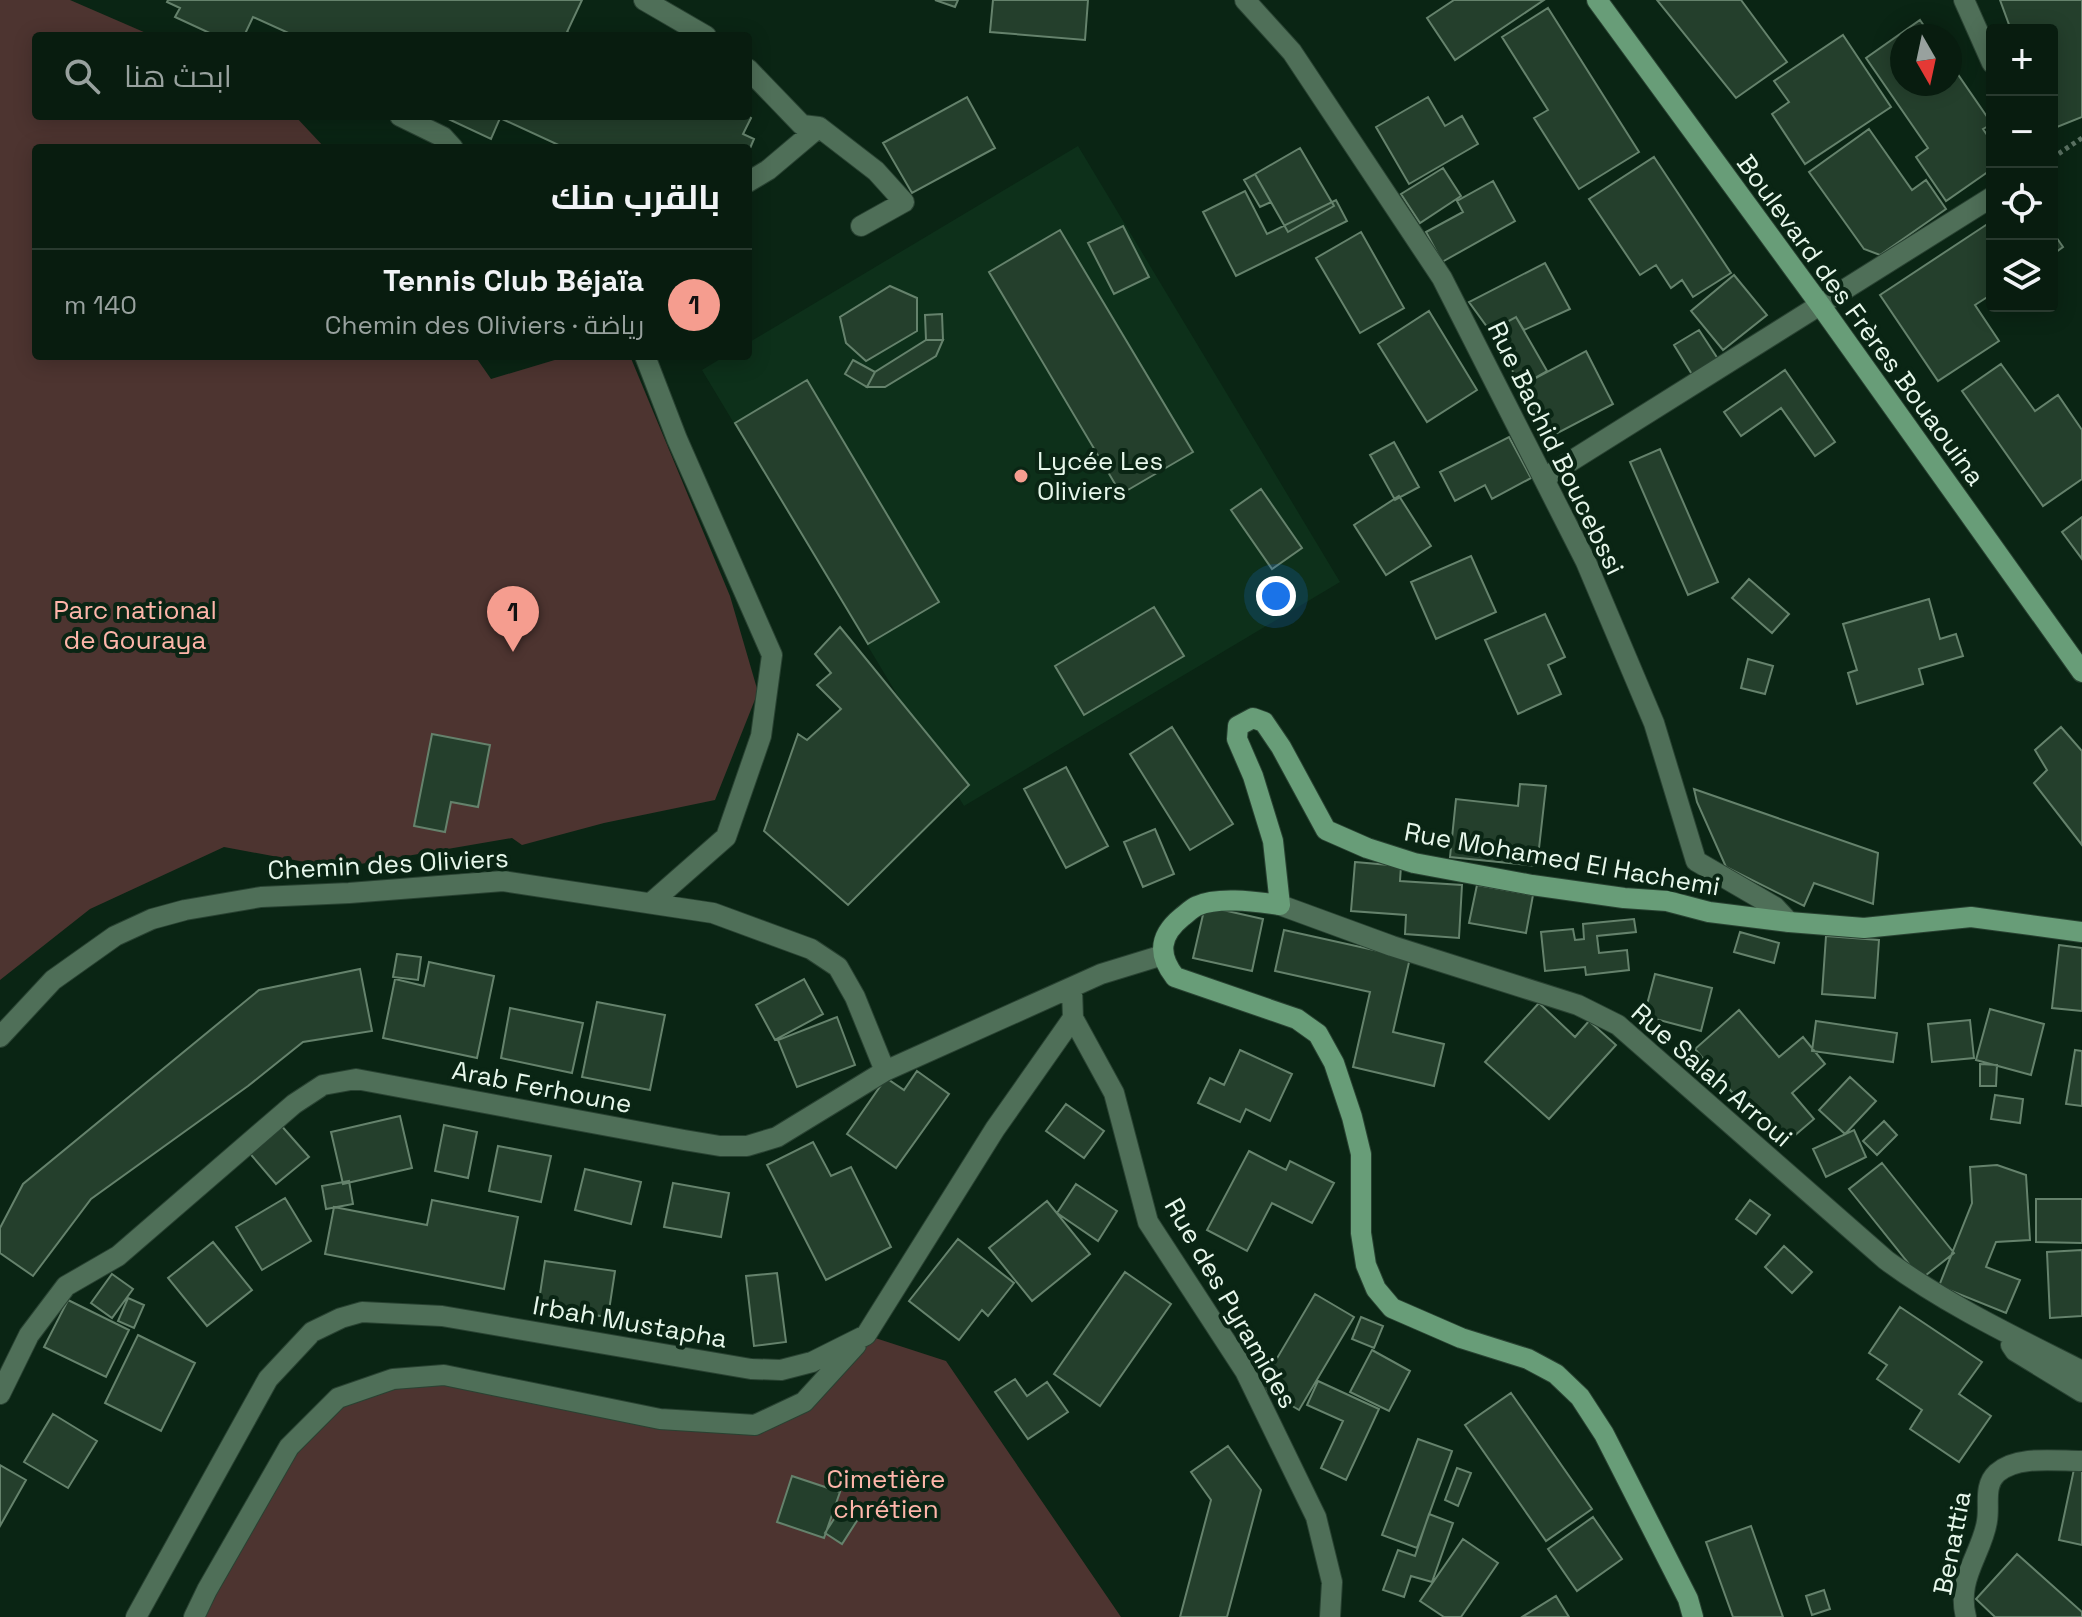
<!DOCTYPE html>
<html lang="ar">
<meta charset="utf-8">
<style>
:root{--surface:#081c0f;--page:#16291d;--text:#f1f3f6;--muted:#98a19e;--line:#293a2f;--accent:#f59d8f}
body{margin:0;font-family:"Space Grotesk",Cairo,sans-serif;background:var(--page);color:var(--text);direction:rtl}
.controls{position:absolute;right:24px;top:24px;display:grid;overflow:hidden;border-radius:8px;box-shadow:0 4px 20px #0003}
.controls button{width:72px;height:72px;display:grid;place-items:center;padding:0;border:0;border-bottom:2px solid var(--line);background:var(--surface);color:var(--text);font:40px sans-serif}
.compass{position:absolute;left:1890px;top:24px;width:72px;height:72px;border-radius:50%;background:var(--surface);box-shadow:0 4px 20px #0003;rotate:171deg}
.you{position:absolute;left:1276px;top:596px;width:28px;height:28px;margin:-20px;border:6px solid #fff;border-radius:50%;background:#1a73e8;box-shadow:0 0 0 12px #1a73e833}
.badge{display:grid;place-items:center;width:52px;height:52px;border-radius:50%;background:var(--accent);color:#111;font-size:26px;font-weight:700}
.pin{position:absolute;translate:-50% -66px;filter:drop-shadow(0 2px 4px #0008)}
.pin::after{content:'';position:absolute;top:42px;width:28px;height:24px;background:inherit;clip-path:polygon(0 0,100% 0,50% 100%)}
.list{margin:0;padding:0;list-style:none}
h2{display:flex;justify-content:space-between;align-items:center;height:104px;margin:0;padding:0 32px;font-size:34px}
h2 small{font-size:26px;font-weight:400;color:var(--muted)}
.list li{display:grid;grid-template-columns:52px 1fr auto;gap:24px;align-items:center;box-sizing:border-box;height:112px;padding:0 32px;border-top:2px solid var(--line)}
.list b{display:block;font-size:30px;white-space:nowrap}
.list p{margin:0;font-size:26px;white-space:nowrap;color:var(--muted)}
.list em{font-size:26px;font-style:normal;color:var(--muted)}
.icon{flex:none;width:44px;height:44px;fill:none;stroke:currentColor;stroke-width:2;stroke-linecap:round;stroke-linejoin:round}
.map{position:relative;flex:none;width:2082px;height:1617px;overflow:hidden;direction:ltr}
.search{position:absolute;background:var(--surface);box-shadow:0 4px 20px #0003;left:32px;top:32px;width:720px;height:88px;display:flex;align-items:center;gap:20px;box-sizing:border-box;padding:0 28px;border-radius:8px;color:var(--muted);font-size:30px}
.panel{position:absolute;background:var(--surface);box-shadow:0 4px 20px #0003;left:32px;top:144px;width:720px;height:216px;border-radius:8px;direction:rtl}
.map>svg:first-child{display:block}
.built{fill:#0d301a}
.green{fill:#4d3430}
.building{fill:#243f2c;stroke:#65826c;stroke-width:2}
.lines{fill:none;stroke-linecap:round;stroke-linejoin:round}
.minor-casing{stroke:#294232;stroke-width:22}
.tertiary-casing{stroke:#294232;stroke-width:22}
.secondary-casing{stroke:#294232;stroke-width:22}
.path{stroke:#5a7162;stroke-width:5;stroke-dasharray:4 4;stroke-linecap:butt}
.minor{stroke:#4f6f58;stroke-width:20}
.tertiary{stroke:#4f6f58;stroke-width:20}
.secondary{stroke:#689d78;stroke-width:20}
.poi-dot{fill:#f59d8f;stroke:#0a2514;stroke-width:3}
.labels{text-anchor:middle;stroke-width:8;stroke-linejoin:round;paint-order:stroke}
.street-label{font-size:26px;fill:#e7f7eb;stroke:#0a2514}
.poi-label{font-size:26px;fill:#e7f7eb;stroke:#0a2514;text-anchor:start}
.park-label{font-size:26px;fill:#feb6aa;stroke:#0a2514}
</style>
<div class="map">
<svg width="2082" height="1617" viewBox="0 0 2082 1617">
<rect width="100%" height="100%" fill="#0a2514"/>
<path class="built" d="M1078 146 1340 582 964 806 702 370 725 356H748V343Z"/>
<path class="green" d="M0 0H70L153 36H36V116H295L325 148H36V356H475L491 379 568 356H630L730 596 758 692 715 800 604 823 522 845 512 838 337 868 224 847 90 909 0 980Z
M866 1335 946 1361 1121 1617H194L289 1447 338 1398 444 1375 755 1425 804 1402Z"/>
<path class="building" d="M168 0H582L567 32 575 36H295L253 17 244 36H216L175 17 180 8 167 2Z
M935 0H958L955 7Z
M993 0H1088L1085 40 990 32Z
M1454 0H1544L1455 60 1427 18Z
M1657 0H1741L1787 62 1736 98Z
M2000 0H2082V117L2052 129V30H2011Z
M1548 8 1639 152 1579 189 1534 118 1548 110 1502 37Z
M1920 20 1931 36H1902V84H1950V63L1992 124 1983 129 1992 142V169L1946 201 1916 157 1928 148 1866 58Z
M1843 35 1891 107 1805 164 1772 114 1789 102 1774 81Z
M967 97 995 148 912 193 883 143Z
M1428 97 1445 126 1462 116 1478 144 1409 184 1376 127Z
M442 116H748L751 118 743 134 754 139 748 153V148H565L500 118 491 139Z
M1869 129 1912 190 1926 180 1946 209 1880 255 1864 249 1809 172Z
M1300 148 1334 206 1288 232 1255 174Z
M1654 157 1731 273 1693 297 1682 280 1671 288 1656 265 1640 275 1589 199Z
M1443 168 1461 196 1420 223 1401 194Z
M1255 174 1271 202 1260 207 1244 180Z
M1493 181 1515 221 1442 262 1426 232 1463 212 1457 201Z
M1245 191 1267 234 1336 200 1347 221 1236 276 1203 212Z
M1992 221V294L1975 305 1999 341 1938 381 1880 295Z
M1123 226 1149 277 1114 294 1088 243Z
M1060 230 1193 452 1121 494 989 272Z
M2052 231 2063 247 2052 255Z
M1361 232 1404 308 1360 333 1316 258Z
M1545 263 1570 309 1524 330 1516 317 1490 331 1469 302Z
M1734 275 1767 315 1723 350 1691 311Z
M890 286 917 298V331L866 361 846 343 840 317Z
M1429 311 1477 390 1427 422 1378 344Z
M942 314 943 340H926L925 315Z
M1516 317 1547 371 1521 386 1490 331Z
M1699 330 1718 359 1693 376 1674 345Z
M926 340H943L936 356 885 387H867L875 372Z
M1586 351 1613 404 1550 437 1521 386Z
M853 360 875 372 867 387 845 374Z
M2001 364 2035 411 2058 395 2082 430V479L2043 506 1962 391Z
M1785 370 1835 442 1815 456 1781 408 1741 436 1724 412Z
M807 380 939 602 868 644 735 423Z
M1509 437 1531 478 1492 499 1485 485 1455 501 1440 472Z
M1394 442 1419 487 1395 500 1370 455Z
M1660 449 1718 582 1688 595 1630 462Z
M1261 489 1302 548 1272 569 1231 510Z
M1399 496 1431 546 1386 575 1354 525Z
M2082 517V559L2062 532Z
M1471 556 1496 612 1436 639 1411 582Z
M1749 579 1789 614 1772 633 1732 598Z
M1929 599 1940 639 1956 634 1963 656 1919 669 1923 684 1857 704 1848 673 1857 670 1843 624Z
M1154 607 1184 656 1084 715 1055 666Z
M1545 614 1565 657 1548 665 1561 694 1518 714 1485 640Z
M840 627 969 785 848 905 764 831 798 734 807 740 841 709 817 685 831 673 815 654Z
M1748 659 1773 666 1765 694 1741 688Z
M1172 727 1233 824 1190 850 1130 754Z
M2061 727 2082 751V845L2034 783 2047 770 2035 750Z
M432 734 490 745 478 807 451 802 445 832 414 826Z
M1066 767 1108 846 1066 868 1024 789Z
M1520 784 1546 786 1537 866 1450 857 1456 799 1518 806Z
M1694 789 1878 853 1873 904 1814 883 1804 906 1726 867 1697 802Z
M1155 829 1174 874 1143 887 1124 842Z
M1355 862 1401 866 1400 881 1462 885 1459 938 1405 934 1406 915 1351 911Z
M1477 885 1533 895 1526 933 1469 923Z
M1205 906 1263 919 1252 971 1193 958Z
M1634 919 1636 932 1597 936 1599 953 1627 950 1629 970 1586 975 1585 967 1545 971 1541 932 1573 929 1575 940 1584 939 1583 924Z
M1284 930 1410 958 1393 1032 1444 1044 1434 1086 1353 1067 1370 992 1275 971Z
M1740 932 1779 943 1774 963 1734 952Z
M1826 936 1879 940 1875 998 1822 994Z
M2059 945 2082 948V1011L2052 1008Z
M397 954 421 957 418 980 393 977Z
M429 962 494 976 477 1058 383 1038 395 979 424 986Z
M360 969 372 1031 303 1042 248 1086 91 1199 33 1276 0 1253V1228L23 1184 259 990Z
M1655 974 1712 988 1701 1031 1644 1016Z
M804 979 823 1014 775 1040 756 1005Z
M597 1002 665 1015 650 1090 582 1077Z
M1539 1003 1575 1037 1589 1021 1616 1045 1549 1119 1485 1062Z
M510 1008 583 1023 572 1073 501 1058Z
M1990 1009 2044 1024 2031 1075 1976 1060Z
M1739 1010 1779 1057 1803 1037 1825 1064 1792 1093 1814 1119 1780 1148 1695 1049Z
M837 1017 855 1065 797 1087 778 1040Z
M1970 1020 1974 1058 1932 1062 1928 1024Z
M1816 1021 1897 1033 1893 1062 1812 1051Z
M1240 1050 1292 1074 1270 1121 1246 1109 1240 1122 1198 1103 1210 1078 1224 1085Z
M2075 1050 2082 1051V1106L2066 1104Z
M1980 1064 1997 1065 1996 1086H1980Z
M917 1071 949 1094 896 1168 847 1134 886 1078 904 1090Z
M1850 1077 1876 1101 1845 1134 1819 1110Z
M1995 1095 2023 1099 2020 1123 1991 1119Z
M1066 1104 1104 1131 1084 1158 1046 1131Z
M400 1116 412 1168 343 1184 331 1132Z
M1884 1121 1897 1135 1877 1155 1863 1141Z
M279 1123 309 1157 276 1184 247 1150Z
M444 1125 477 1132 468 1178 435 1171Z
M1854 1130 1866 1157 1826 1177 1813 1149Z
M813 1142 831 1176 851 1167 891 1247 826 1280 767 1165Z
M498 1146 551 1156 541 1202 489 1191Z
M1249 1151 1286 1170 1290 1161 1334 1183 1312 1223 1272 1203 1247 1251 1207 1230Z
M1882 1163 1954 1253 1921 1279 1849 1189Z
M1997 1165 2026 1175 2030 1240 1996 1242 1986 1267 2020 1280 2006 1313 1939 1286 1972 1203 1970 1167Z
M585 1169 641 1182 631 1224 575 1210Z
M349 1181 353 1204 326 1209 322 1186Z
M673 1183 729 1193 721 1237 664 1227Z
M1076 1184 1117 1211 1098 1241 1057 1213Z
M285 1198 311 1241 262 1270 236 1227Z
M2036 1199H2082V1243L2036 1242Z
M432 1200 518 1217 504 1289 325 1254 334 1207 427 1225Z
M1750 1200 1770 1215 1756 1234 1736 1219Z
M1047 1201 1090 1254 1032 1301 989 1248Z
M958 1239 1014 1283 988 1316 982 1310 959 1340 909 1301Z
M213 1242 252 1290 207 1326 168 1278Z
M1784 1246 1812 1272 1792 1293 1765 1267Z
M2082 1250V1316L2050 1318 2047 1252Z
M545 1261 615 1271 608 1317 538 1307Z
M1125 1272 1171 1304 1100 1406 1054 1374Z
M777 1273 786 1342 754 1346 746 1276Z
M112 1274 133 1289 112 1318 91 1303Z
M1315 1294 1354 1317 1299 1410 1260 1387Z
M128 1298 144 1305 134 1328 118 1321Z
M68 1300 129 1330 106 1377 44 1347Z
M1900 1307 1982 1362 1959 1394 1991 1416 1959 1462 1910 1429 1922 1410 1877 1379 1887 1365 1869 1353Z
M1361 1317 1383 1326 1374 1348 1352 1339Z
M138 1335 195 1363 161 1431 105 1403Z
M1372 1350 1410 1371 1389 1411 1350 1392Z
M1015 1379 1027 1396 1047 1382 1068 1412 1028 1439 995 1392Z
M1318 1381 1379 1409 1346 1480 1321 1468 1343 1421 1307 1405Z
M1511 1393 1592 1509 1546 1541 1465 1425Z
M53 1414 97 1441 68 1488 24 1462Z
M1418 1439 1452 1451 1417 1548 1382 1535Z
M1228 1446 1261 1490 1227 1617H1180L1211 1500 1191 1472Z
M0 1465 26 1480 0 1526Z
M1457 1468 1471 1473 1458 1506 1445 1500Z
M2074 1469 2082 1470V1545L2059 1540Z
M792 1476 840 1492 824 1538 777 1522Z
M843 1505 860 1516 842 1544 825 1533Z
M1429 1514 1453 1523 1432 1582 1411 1576 1404 1597 1383 1590 1398 1550 1415 1556Z
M1593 1517 1622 1559 1577 1591 1548 1549Z
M1751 1526 1783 1617H1733L1706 1542Z
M1463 1539 1498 1563 1461 1617H1444L1420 1601Z
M2017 1554 2082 1612V1617H1995L1976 1599Z
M1824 1590 1830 1609 1812 1615 1806 1596Z
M1556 1596 1569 1617H1522Z"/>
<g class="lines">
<defs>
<path id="minor" d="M644 0 706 36
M1964 0 1992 63
M748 69 802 125 819 127
M400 116 443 137 453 148
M748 182 768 170 819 127 876 171 904 202 861 226
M645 356 677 439 772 655 761 736 726 837 652 902
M1544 478 1992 197
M1280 905 1392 946 1578 1005 1618 1025 1886 1260C1947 1305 2015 1337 2082 1371
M1073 1018 1114 1093 1148 1222 1245 1371 1316 1517 1332 1582 1330 1617
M0 1037 53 980 115 936 152 919 185 910 261 897 349 893 503 881 713 913 811 949 838 967 855 997 885 1071
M2011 1345 2015 1351 2082 1392
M0 1394 29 1335 66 1286 118 1256 294 1104 323 1085 356 1079 684 1140 720 1146H747L777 1137 885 1071 1101 974 1163 955
M136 1617 268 1379 312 1332 341 1318 362 1312 442 1316 751 1369 781 1370 812 1362 866 1335 995 1129 1073 1018 1072 989
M194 1617 207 1590 289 1447 338 1398 393 1379 444 1375 660 1419 755 1425 804 1402 856 1345
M1966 1617C1963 1606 1963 1597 1965 1586 1969 1564 1984 1543 1987 1521 1990 1505 1983 1486 1997 1473 2017 1455 2056 1461 2082 1461"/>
<path id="tertiary" d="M1245 0 1292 52 1442 278 1586 562 1654 723 1696 861 1775 907 1789 922"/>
<path id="secondary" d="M1597 0 1821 306 2082 672
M1693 1617 1688 1599 1604 1434 1580 1397 1556 1374 1528 1359 1461 1338 1392 1308 1376 1289 1366 1265 1361 1233V1154L1352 1117 1334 1063 1318 1034 1297 1019 1175 977C1157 954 1160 935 1182 917 1186 914 1192 908 1197 906 1219 896 1257 902 1280 905L1273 841 1253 776 1237 739 1238 726 1253 718 1264 722 1281 747 1326 830 1367 848 1414 863 1532 885 1624 898 1667 901 1709 912 1789 922 1864 928 1971 917 2082 932"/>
</defs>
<use href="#minor" class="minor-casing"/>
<use href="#tertiary" class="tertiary-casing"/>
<use href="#secondary" class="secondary-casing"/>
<path class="path" d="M2052 158 2082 138"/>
<use href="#minor" class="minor"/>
<use href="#tertiary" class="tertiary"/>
<use href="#secondary" class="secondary"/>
</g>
<circle class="poi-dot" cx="1021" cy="476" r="8"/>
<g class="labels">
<g class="street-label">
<text transform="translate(1861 320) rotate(54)" y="9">Boulevard des Frères Bouaouina</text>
<text transform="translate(1556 448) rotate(64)" y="9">Rue Bachid Boucebssi</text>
<text transform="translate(1562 859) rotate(10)" y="9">Rue Mohamed El Hachemi</text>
<text transform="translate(388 864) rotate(-3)" y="9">Chemin des Oliviers</text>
<text transform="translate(1712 1075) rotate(41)" y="9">Rue Salah Arroui</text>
<text transform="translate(542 1087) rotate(11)" y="9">Arab Ferhoune</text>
<text transform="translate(1231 1303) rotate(60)" y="9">Rue des Pyramides</text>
<text transform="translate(630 1322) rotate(10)" y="9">Irbah Mustapha</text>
<text transform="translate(1952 1543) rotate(-79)" y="9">Benattia</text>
</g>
<g class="poi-label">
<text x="1037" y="470">Lycée Les<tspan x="1037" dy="30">Oliviers</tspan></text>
</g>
<g class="park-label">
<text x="135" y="619">Parc national<tspan x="135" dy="30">de Gouraya</tspan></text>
<text x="886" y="1488">Cimetière<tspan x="886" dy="30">chrétien</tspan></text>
</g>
</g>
</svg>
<div class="controls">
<button>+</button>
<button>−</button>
<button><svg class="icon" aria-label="locate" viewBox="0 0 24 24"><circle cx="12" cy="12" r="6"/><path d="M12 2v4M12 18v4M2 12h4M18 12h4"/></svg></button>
<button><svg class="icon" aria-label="layers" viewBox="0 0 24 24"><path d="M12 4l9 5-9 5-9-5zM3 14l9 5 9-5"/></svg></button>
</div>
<svg class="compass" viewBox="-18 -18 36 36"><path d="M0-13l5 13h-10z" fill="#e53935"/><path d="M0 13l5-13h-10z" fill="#98a19e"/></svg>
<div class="you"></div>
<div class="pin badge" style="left:513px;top:652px">1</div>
<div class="search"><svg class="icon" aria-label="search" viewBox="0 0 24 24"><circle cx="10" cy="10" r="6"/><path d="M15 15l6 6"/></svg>ابحث هنا</div>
<section class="panel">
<h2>بالقرب منك<small></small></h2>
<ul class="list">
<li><span class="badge">1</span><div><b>Tennis Club Béjaïa</b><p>رياضة · Chemin des Oliviers</p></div><em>140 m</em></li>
</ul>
</section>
</div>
